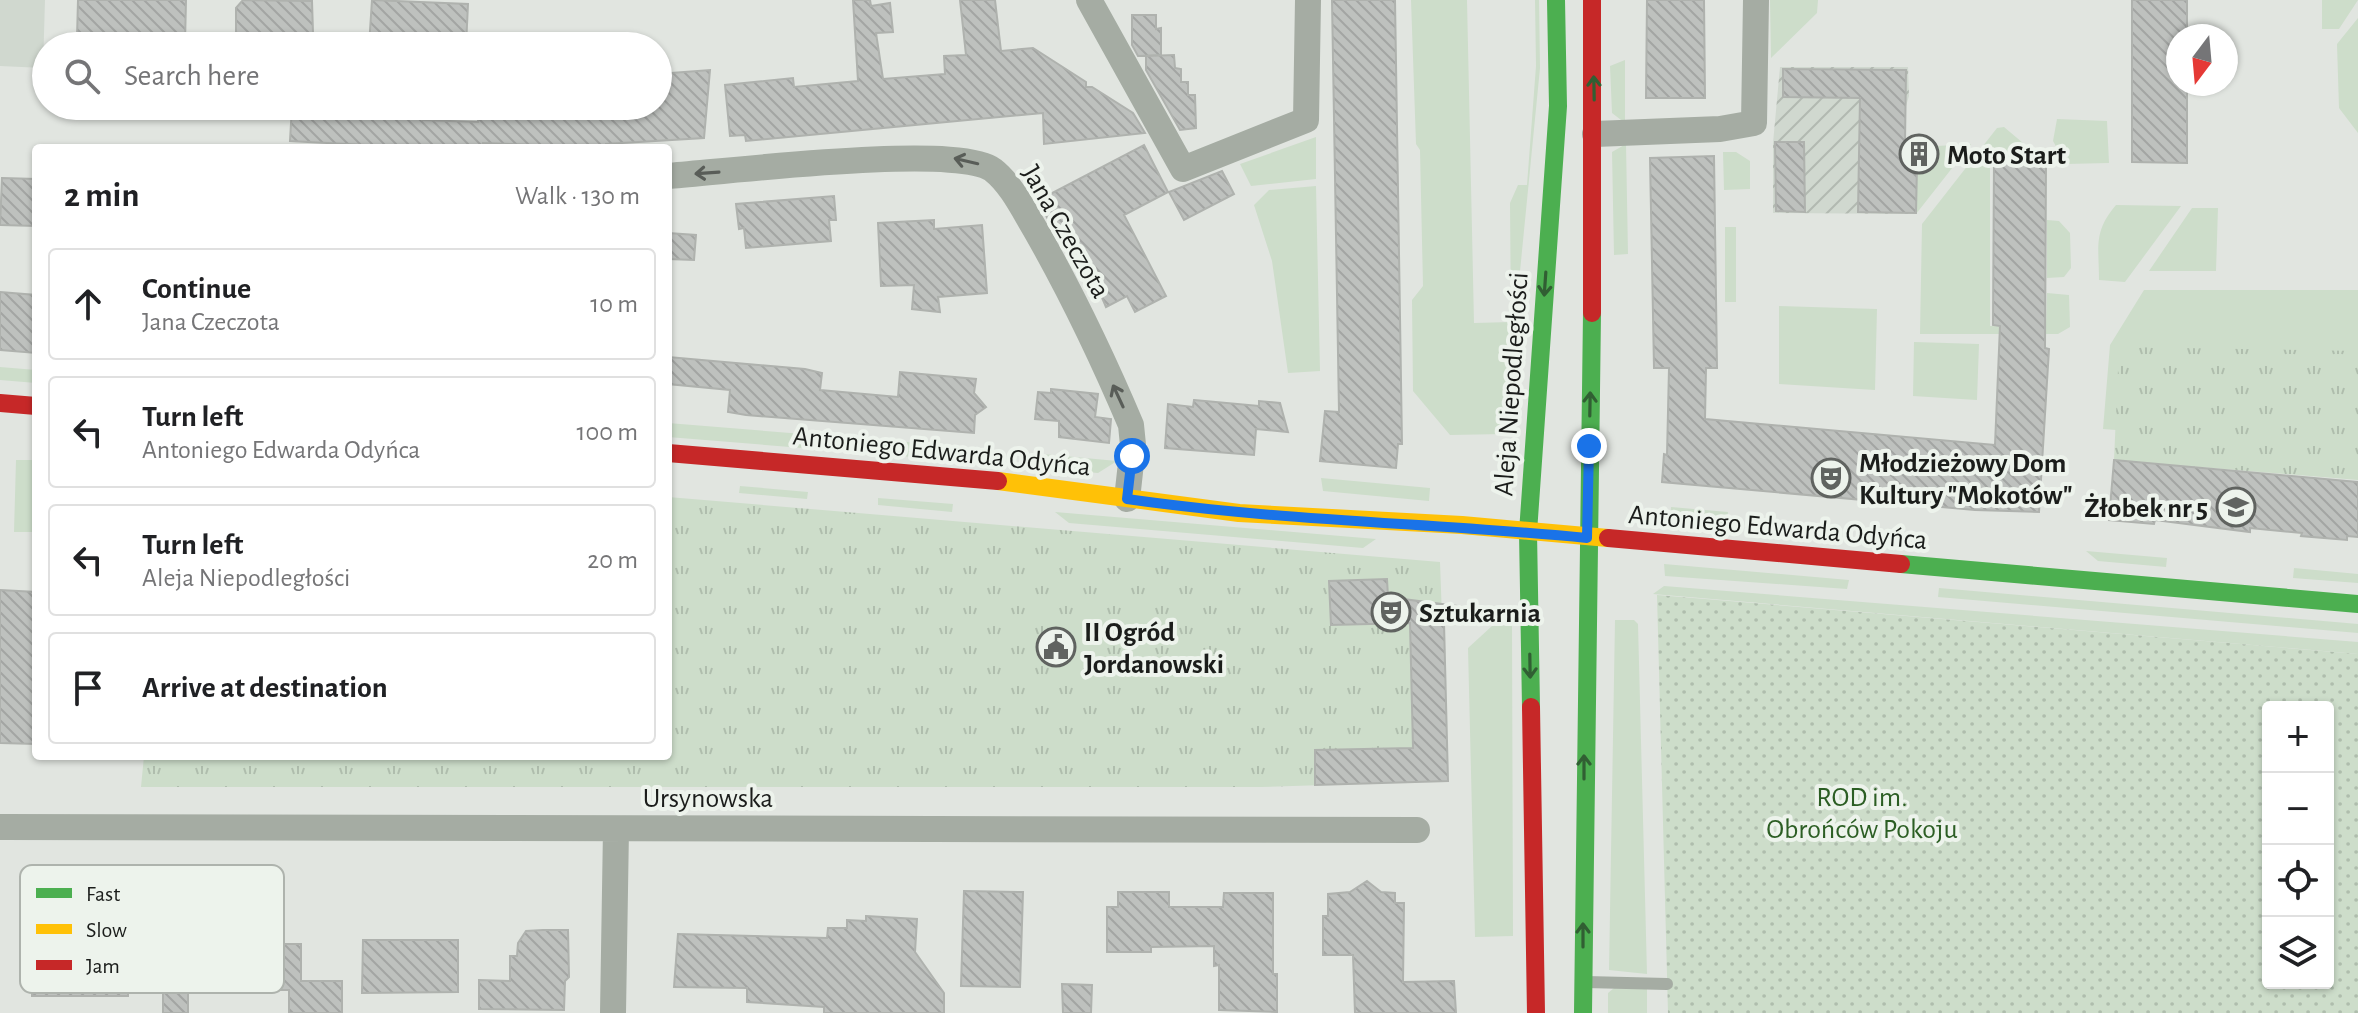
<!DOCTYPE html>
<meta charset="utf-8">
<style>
:root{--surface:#fff;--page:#f2f2f2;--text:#202124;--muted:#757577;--line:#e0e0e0}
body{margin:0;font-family:"Alegreya Sans",sans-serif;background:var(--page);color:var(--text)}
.controls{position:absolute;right:24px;bottom:24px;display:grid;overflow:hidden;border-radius:8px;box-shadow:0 2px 6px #0004}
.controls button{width:72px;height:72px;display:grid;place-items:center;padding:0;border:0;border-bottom:2px solid var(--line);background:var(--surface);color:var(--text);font:40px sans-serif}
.compass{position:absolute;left:2166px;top:24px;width:72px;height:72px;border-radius:50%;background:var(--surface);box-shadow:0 2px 6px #0004;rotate:196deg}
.stop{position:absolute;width:24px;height:24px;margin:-18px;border:6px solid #1a73e8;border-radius:50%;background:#fff}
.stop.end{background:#1a73e8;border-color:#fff;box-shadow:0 2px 8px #0008}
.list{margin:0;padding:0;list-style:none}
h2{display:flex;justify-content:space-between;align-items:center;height:104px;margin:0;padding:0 32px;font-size:34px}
h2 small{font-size:26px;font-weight:400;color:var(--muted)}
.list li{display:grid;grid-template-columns:52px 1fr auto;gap:24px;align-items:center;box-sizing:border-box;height:112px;margin:0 16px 16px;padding:0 16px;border:2px solid var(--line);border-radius:8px}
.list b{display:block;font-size:30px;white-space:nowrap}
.list p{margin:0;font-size:26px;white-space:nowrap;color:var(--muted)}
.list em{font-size:26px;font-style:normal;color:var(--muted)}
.icon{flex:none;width:44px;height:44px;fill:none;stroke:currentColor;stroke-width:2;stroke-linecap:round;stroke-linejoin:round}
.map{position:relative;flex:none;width:2358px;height:1013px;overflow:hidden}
.search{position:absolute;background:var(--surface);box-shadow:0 2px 6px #0004;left:32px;top:32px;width:640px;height:88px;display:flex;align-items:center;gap:20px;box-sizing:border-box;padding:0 28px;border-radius:44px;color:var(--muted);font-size:30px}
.panel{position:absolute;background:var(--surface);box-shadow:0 2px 6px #0004;left:32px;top:144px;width:640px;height:616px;border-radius:8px}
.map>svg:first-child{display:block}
.built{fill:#d0d8cf}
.industrial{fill:url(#industrial-furrows)}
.grass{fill:#cdddca}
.park{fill:url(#park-tufts)}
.garden{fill:url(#garden-dots);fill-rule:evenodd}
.building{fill:url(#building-back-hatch);stroke:#afb2ae;stroke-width:2}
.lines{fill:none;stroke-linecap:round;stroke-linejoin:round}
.lane{stroke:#a5aca3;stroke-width:12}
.street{stroke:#a5aca3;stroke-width:26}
.fast{stroke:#4caf50;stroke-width:18}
.slow{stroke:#ffc107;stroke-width:18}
.jam{stroke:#c62828;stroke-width:18}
.oneway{stroke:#315f33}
.oneway2{stroke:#595d58}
.route{stroke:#1a73e8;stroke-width:10}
.labels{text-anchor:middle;stroke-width:8;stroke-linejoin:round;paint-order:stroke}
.poi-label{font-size:28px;font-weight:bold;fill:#1b1d1b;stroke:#edf3ec;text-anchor:start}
.street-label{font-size:28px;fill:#1b1d1b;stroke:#edf3ec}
.park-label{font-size:28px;fill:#2c5e24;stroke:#edf3ec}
.key{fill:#edf3ec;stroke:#aeb3ad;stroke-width:2}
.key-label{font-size:22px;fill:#1b1d1b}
</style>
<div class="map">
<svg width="2358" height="1013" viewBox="0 0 2358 1013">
<defs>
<pattern id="industrial-furrows" width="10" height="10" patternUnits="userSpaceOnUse" patternTransform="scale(2)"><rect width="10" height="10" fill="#d0d8cf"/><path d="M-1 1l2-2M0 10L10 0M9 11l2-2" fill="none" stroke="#b2b9b1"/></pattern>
<pattern id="park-tufts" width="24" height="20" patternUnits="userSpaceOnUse" patternTransform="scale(2)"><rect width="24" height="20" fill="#cdddca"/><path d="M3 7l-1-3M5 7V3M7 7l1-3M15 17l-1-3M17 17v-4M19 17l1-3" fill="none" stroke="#afbdad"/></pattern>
<pattern id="garden-dots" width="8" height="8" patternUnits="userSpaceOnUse" patternTransform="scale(2)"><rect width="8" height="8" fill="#cdddca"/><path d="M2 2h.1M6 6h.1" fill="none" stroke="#afbdad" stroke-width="1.8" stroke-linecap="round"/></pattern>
<pattern id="building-back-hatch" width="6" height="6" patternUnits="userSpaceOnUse" patternTransform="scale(2)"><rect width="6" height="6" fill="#bec1be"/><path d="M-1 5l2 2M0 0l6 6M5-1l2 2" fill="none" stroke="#a3a5a3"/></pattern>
</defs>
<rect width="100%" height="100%" fill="#e1e5e0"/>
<path class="built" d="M0 0H45L43 68 0 66Z"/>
<path class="industrial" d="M1780 67H1908L1909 96 1896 140 1898 199H1917L1916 214 1773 213V143Z"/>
<path class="grass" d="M1411 0H1467L1474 323 1511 322 1510 203 1518 185H1527L1536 66 1535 0H1539L1540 68 1504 434 1450 435 1413 391 1412 300 1423 286 1420 150 1416 144Z
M1770 0H1818L1817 13 1771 58Z
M2322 0H2358L2339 29H2322Z
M2358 18V133L2339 108 2337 44Z
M1625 60V123L1612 113 1610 66Z
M2057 119 2107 121 2109 163 2066 164 2053 141Z
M2004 127 2023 143 2022 159H1990V326L2046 327 2047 293 2069 295 2070 327 2058 334H1920L1922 224 1997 128Z
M1316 137V179L1251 186 1240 164Z
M1626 144 1628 254 1614 255 1612 152Z
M1971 144 1916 214 1917 199H1897L1905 166 1933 167 1937 146Z
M1723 152H1736L1750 161V189L1724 190Z
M1316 186 1320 371 1288 373 1272 261 1254 205 1269 190Z
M2116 205 2181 206 2125 282 2099 280C2099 247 2093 232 2116 205Z
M2192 208H2218L2216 271H2149Z
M2047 220 2059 221 2070 233 2071 268 2064 277 2047 278Z
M1725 227H1736V302H1725Z
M2144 290H2358V448L2103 429 2110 345Z
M1779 306 1877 309 1875 390 1779 384Z
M1914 342 1979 344 1977 400 1913 396Z
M0 367 36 370V383L0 380Z
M668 423 828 436 827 450 668 437Z
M869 438 974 449 978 463 868 453Z
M1042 454 1117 461 1098 473 1041 468Z
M16 460H36V532H14Z
M1321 478 1430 488 1429 501 1323 491Z
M740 486 808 492 807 499 739 493Z
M878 498 953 504 952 512 878 505Z
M1671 507 1728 512 1726 529 1670 524Z
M1055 512 1376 539 1363 548 1069 523Z
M2086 551 2167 558 2166 567 2098 561Z
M1664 564 1849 580 1847 589 1665 576Z
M2294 568 2358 574V583L2293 578Z
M1664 586 2358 642V654L1653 594Z
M1939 588 2358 624V633L1938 597Z
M1615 620H1634L1638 624 1647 974 1609 970Z
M1512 625 1513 936 1475 937 1468 648 1492 626Z
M1614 988 1647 989V1013H1608V993Z"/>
<path class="park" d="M2119 347 2358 351V480L2114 460Z
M668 497 1440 562 1448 781 1261 787H141L144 756H668Z"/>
<path class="garden" d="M1657 595 2358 654V1013H1668ZM2268 707H2328V983H2268Z"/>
<path class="building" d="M78 0H186L185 43 77 38Z
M243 0 312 1 313 33H279V46H236V8Z
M372 0 468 4 466 46H369Z
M853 0H870L871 6 890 3 893 32 876 33 883 79 945 74 944 56 966 55 960 0H995L1001 51 1033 48 1086 82V87H1092L1133 113 1145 133 1044 144 1043 113 746 141 745 135 730 136 725 85 793 78 794 87 858 81Z
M1332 0H1395L1402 444H1398L1396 468 1320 461 1325 411 1339 412Z
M1647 0H1704L1705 98H1646Z
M2132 0H2187V36H2178V84H2187V163L2132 162Z
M1132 15H1156V29L1161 28V55L1138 56 1132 45Z
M1174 55 1175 68 1181 69V82H1188V95H1195L1196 128 1180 130 1146 70V56Z
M1783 69 1906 70 1905 143H1933V166H1917L1916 213 1858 212 1860 98 1783 97Z
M710 70 704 138 606 144V148L483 143V148H421L290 141 292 106H423L422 120 478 122 479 109 485 106H658V74Z
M1775 142H1804L1805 212 1776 211Z
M1144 145 1168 192 1124 215 1166 296 1135 312 1127 296 1106 307 1079 243 1068 239 1070 235 1051 224 1037 201Z
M1714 156 1717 368H1706L1705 419 1995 445 2000 326 1993 325 1994 161 2046 162 2045 348 2049 349 2039 512 1975 510 1662 482 1664 454 1667 455 1669 368H1654L1650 158Z
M1222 171 1234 194 1184 220 1169 192Z
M2 178 36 179V226L0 225Z
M834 196 836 220H829L831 241 746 248 744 228 739 229 736 204Z
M934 220V229L982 225 987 293 938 297 940 312 912 309 914 285 881 286 878 223Z
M668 233 696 235 694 260 668 259Z
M0 292 36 295V353L0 350Z
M668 357 805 369 822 373 820 390 898 397 900 372 976 379 974 393 986 407 975 415 974 433 746 415 728 412 730 390 668 384Z
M1051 389 1098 394 1095 417 1111 419 1109 443 1059 437V421L1035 419 1038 392 1051 393Z
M1194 400 1259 406V401L1280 403 1288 432 1256 429 1254 455 1165 448 1168 404 1193 407Z
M2114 460 2358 482V537L2347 536V540L2301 536 2302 533 2250 528V532L2155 520 2154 524 2109 520Z
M1387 579 1388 597 1472 608V622L1444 623 1448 781 1315 785V750L1413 748 1410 623 1331 625 1329 581Z
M0 590 36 592V744L0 743Z
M1367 881 1381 892 1395 893V903H1404L1403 982 1454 981 1456 1013H1355L1353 955H1323V916H1328V894L1350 892Z
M964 891 1023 892 1020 987 961 986Z
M1118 892H1169V907H1223L1224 893H1273V974H1277V1012L1219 1010V965L1214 966V946L1151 947V952H1107V907H1118Z
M866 916 917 919 915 952 944 993V1013H824V1007L747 1002V988L674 987 678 934 827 938 828 928H847V920L866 921Z
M543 930H568L569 977 565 981 564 1010 479 1009V980L510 981V956H517L518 943 526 931Z
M59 938H101V947H128V996H32V947H59Z
M221 938H269V944H301V981H342V1013H289V990H190V945L222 944Z
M363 940H458V992L362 993Z
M1062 984 1092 985 1091 1013H1063Z
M163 986H188V1013H163Z"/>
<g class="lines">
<path class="lane" d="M1586 982 1667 984"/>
<path class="street" d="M1089 0 1183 169 1306 120 1308 0
M1595 134 1720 129 1754 123 1756 0
M668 176C722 172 960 143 993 170 1011 184 1023 209 1035 229 1071 292 1103 359 1131 425L1133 445 1127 499
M0 827 1417 830
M613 1013 616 829"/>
<path class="fast" d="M1901 564 2358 604
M1531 707 1528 532 1558 106 1556 0
M1583 1013 1592 313"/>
<path class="slow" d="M998 481 1239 513 1462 525 1608 538"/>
<path class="jam" d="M1592 313V0
M0 403 36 406
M668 453 998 481
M1608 538 1901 564
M1531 707 1536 1013"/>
</g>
<defs><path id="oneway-shaft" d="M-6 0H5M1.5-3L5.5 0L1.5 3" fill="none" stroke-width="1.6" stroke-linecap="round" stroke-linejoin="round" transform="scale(2)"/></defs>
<g class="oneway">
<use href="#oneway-shaft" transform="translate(1594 88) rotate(-91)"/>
<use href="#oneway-shaft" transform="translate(1545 284) rotate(94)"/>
<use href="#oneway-shaft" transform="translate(1590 404) rotate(-89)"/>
<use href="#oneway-shaft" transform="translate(1530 666) rotate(89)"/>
<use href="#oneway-shaft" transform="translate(1584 767) rotate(-90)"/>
<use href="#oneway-shaft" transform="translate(1583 935) rotate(-90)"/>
</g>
<g class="oneway2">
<use href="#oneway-shaft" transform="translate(966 161) rotate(-167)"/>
<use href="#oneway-shaft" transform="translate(707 173) rotate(176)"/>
<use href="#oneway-shaft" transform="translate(1118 396) rotate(-115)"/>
</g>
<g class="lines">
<path class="route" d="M1132 456 1127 499C1279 521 1434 523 1587 538L1589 446"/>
</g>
<defs>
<symbol id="building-ring" viewBox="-11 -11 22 22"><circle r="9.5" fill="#edf3ec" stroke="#606360" stroke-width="1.5"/><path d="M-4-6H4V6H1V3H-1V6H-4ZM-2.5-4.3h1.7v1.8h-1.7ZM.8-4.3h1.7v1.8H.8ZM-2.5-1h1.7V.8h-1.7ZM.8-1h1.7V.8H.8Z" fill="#606360"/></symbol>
<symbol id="theatre-ring" viewBox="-11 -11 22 22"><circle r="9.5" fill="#edf3ec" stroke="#606360" stroke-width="1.5"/><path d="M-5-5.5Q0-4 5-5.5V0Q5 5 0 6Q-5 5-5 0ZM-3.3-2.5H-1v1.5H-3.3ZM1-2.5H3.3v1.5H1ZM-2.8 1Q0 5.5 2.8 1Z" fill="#606360"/></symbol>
<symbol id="school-ring" viewBox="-11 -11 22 22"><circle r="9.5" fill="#edf3ec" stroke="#606360" stroke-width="1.5"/><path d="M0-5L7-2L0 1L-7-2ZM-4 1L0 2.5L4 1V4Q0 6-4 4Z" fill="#606360"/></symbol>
<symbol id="civic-ring" viewBox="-11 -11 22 22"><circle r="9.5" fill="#edf3ec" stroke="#606360" stroke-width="1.5"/><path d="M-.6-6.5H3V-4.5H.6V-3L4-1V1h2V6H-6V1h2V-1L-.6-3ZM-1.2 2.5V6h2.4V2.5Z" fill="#606360"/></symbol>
</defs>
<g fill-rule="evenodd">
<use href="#building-ring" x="1897" y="132" width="44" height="44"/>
<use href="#theatre-ring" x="1809" y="456" width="44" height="44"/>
<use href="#school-ring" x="2214" y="485" width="44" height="44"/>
<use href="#theatre-ring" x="1369" y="590" width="44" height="44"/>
<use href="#civic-ring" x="1034" y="625" width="44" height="44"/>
</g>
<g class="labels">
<g class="poi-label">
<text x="1947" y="164">Moto Start</text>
<text x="1859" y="472">Młodzieżowy Dom<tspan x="1859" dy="32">Kultury "Mokotów"</tspan></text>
<text x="2208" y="517" text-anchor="end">Żłobek nr 5</text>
<text x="1419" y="622">Sztukarnia</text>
<text x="1084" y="641">II Ogród<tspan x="1084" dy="32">Jordanowski</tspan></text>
</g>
<g class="street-label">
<text transform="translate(1067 231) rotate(60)" y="10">Jana Czeczota</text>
<text transform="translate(1510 384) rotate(-86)" y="10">Aleja Niepodległości</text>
<text transform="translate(942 450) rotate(6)" y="10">Antoniego Edwarda Odyńca</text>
<text transform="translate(1778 526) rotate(5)" y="10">Antoniego Edwarda Odyńca</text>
<text x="708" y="807">Ursynowska</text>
</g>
<g class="park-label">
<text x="1862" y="806">ROD im.<tspan x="1862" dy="32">Obrońców Pokoju</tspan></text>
</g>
</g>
<rect x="20" y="865" width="264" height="128" rx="12" class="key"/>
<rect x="36" y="888" width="36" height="10" fill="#4caf50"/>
<rect x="36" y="924" width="36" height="10" fill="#ffc107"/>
<rect x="36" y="960" width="36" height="10" fill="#c62828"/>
<g class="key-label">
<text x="86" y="901">Fast</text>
<text x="86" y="937">Slow</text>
<text x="86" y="973">Jam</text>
</g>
</svg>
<div class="controls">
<button>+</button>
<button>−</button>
<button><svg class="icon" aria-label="locate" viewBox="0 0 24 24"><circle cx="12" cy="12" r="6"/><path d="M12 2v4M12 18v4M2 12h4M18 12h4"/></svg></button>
<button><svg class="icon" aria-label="layers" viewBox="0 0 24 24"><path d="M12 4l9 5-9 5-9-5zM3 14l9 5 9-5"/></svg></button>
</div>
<svg class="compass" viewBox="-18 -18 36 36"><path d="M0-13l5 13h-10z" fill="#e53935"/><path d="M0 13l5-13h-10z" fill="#757577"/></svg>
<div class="stop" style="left:1132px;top:456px"></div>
<div class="stop end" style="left:1589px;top:446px"></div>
<div class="search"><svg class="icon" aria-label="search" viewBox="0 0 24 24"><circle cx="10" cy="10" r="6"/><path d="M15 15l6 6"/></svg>Search here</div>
<section class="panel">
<h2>2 min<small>Walk · 130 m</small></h2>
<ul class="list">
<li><svg class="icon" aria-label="ahead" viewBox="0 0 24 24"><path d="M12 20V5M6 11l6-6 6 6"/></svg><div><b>Continue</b><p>Jana Czeczota</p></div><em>10 m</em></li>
<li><svg class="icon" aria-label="left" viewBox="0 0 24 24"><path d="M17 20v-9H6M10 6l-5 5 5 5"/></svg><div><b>Turn left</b><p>Antoniego Edwarda Odyńca</p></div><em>100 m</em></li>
<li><svg class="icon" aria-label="left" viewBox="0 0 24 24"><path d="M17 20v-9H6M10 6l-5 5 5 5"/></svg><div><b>Turn left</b><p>Aleja Niepodległości</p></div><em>20 m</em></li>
<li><svg class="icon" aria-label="arrive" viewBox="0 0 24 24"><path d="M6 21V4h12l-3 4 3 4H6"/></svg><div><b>Arrive at destination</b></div></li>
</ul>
</section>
</div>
